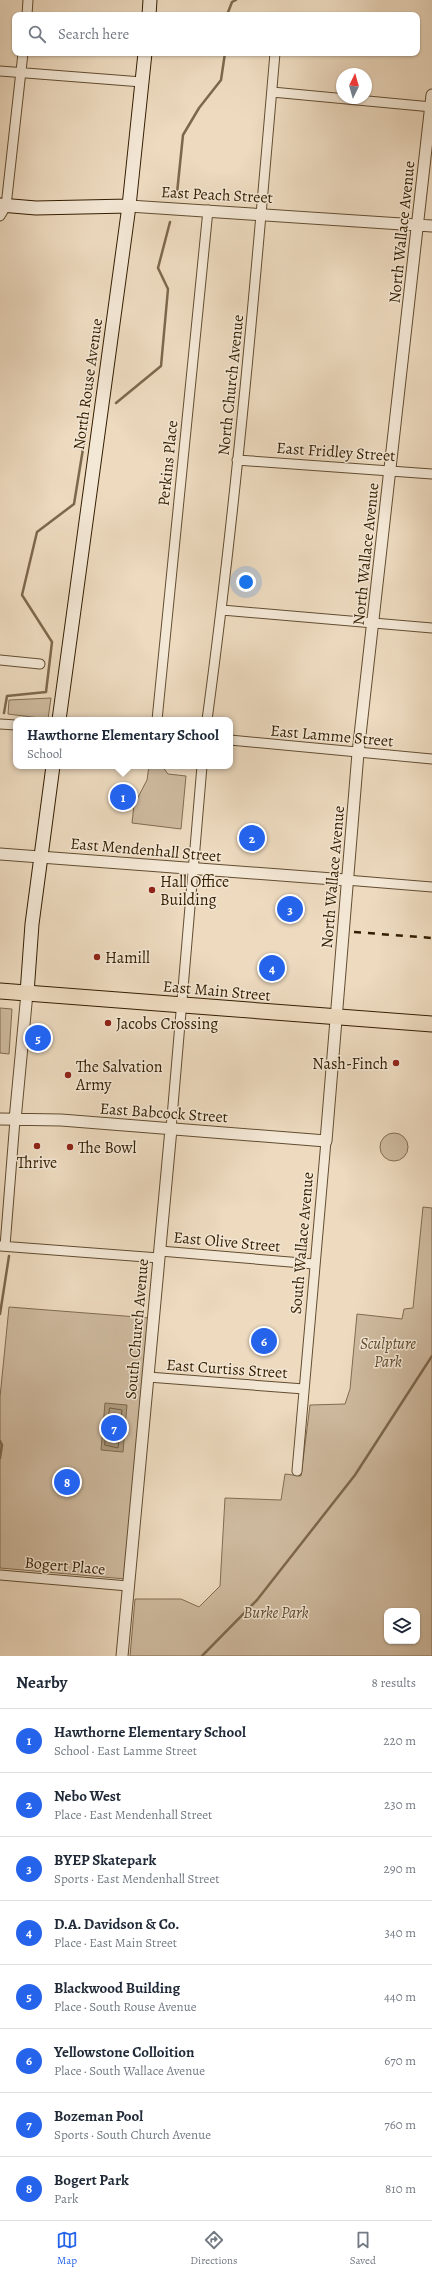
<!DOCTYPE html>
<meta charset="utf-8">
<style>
:root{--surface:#fff;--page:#f2f2f3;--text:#1f2937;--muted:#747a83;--line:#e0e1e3;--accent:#2563eb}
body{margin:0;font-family:Alegreya,serif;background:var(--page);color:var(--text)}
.controls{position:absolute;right:12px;bottom:12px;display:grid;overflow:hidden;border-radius:8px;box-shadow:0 1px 3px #0004}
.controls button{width:36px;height:36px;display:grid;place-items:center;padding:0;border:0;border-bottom:1px solid var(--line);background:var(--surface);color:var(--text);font:20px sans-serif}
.compass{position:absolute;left:336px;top:68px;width:36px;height:36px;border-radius:50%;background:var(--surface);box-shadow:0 1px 3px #0004;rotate:5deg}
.you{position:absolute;left:246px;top:582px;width:14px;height:14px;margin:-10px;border:3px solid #fff;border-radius:50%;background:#1a73e8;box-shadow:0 0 0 6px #1a73e833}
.badge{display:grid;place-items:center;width:26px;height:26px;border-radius:50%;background:var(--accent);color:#fff;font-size:13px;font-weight:700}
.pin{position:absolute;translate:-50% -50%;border:2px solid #fff;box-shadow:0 1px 4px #0006}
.popup{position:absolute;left:13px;top:717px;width:220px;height:52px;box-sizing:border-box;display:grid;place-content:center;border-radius:8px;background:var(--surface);filter:drop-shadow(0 1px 3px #0005);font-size:13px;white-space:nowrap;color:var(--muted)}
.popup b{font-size:15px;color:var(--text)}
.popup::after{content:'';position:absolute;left:50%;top:100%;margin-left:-8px;border:8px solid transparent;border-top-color:var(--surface)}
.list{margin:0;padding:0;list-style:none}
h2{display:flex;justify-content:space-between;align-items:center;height:52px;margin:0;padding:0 16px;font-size:17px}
h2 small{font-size:13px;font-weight:400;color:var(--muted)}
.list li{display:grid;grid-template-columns:26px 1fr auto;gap:12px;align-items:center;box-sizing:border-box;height:64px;padding:0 16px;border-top:1px solid var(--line)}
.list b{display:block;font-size:15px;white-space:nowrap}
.list p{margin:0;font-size:13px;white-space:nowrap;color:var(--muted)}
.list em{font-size:13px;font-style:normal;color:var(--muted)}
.icon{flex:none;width:22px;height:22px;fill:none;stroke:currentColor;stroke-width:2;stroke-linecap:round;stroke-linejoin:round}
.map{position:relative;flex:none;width:432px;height:1656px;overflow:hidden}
.search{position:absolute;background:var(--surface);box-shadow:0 1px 3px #0004;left:12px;right:12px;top:12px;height:44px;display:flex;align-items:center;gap:10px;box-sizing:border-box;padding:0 14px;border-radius:8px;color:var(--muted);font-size:15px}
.sheet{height:564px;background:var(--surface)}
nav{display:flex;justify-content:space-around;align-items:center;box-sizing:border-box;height:56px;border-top:1px solid var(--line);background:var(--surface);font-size:11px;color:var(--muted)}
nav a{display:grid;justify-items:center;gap:2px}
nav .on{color:var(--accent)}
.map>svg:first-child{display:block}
.green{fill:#ceba9f;stroke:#816c50;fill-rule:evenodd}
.water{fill:#ae9a7e;stroke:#7d684c}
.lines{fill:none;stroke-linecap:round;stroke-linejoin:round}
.shore{stroke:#715c3f;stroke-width:1}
.stream{stroke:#7d684c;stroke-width:2.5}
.minor-casing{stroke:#624d30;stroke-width:11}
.tertiary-casing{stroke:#624d30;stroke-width:13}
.secondary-casing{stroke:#341e00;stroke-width:15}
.trunk-casing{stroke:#341e00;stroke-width:17}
.minor{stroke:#f3e7d5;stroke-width:9}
.tertiary{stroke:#f3e7d5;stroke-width:11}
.secondary{stroke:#f3e7d5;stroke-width:13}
.trunk{stroke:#eddabf;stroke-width:15}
.rail{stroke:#341e00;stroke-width:2.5;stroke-dasharray:7 7;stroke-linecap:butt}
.poi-dot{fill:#8f2418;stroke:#f3e7d5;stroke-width:1.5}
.labels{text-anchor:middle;stroke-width:3;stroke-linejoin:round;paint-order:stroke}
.street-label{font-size:16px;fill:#341e00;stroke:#f3e7d5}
.poi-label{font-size:16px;fill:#341e00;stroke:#f3e7d5;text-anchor:start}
.park-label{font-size:16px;font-style:italic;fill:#624d30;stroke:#f3e7d5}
</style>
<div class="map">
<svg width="432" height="1656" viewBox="0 0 432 1656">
<rect width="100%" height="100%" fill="#eddabf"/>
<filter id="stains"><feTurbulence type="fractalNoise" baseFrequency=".005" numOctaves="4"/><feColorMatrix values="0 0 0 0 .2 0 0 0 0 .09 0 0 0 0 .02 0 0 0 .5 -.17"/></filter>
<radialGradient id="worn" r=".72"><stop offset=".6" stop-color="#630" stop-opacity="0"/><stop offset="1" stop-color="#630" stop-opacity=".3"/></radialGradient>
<path class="green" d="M51 698 48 719 8 714 9 700Z
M149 766H162L168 774 186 776 181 829 132 823 134 805 147 780Z
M0 1008 12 1009 9 1054 0 1053Z
M380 1147a14 14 0 1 1 28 0a14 14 0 1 1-28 0Z
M423 1207 432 1208V1656H130L135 1599H181L199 1607 220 1586 225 1498 281 1500 285 1474 301 1476 310 1405 345 1404 350 1389 357 1314 402 1319 404 1309 413 1308ZM387 1611H417V1641H387Z
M9 1307 150 1318 126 1579 0 1568V1397Z"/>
<path class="water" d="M105 1403 127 1405 123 1452 101 1450Z"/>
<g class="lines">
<path class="shore" d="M110 1408 122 1410 118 1448 105 1445Z
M115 1413 117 1415 115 1440 112 1442 111 1440 113 1415Z"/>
<path class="stream" d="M227 15 232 2 236 0
M177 193 183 135 199 108 221 80 225 53
M116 403 161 366 168 289 158 268 170 222
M4 713 7 696 46 692 52 642 22 595 37 532 74 504 89 412
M0 1314 9 1256
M0 1441 2 1445 0 1458
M202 1656 257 1600 355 1475 432 1356"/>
<defs>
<path id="minor" d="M27 15 28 0
M0 71 142 82
M272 92 432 107
M0 216 6 206 23 53
M237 460 432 474
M222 610 432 628
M0 660 40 664
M157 720 208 210
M207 720C237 498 256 276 275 53
M0 724 16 725
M230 740 432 759
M346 880 432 887
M171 1129 202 766
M0 1246 159 1258
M5 1246 15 1120
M160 1251 314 1264
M148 1377 304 1389
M297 1471 326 1141
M0 1575 128 1586"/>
<path id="tertiary" d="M129 206 432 226
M0 854 346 880
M0 1119 61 1120 326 1141 358 753 432 95
M15 1120 27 993
M122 1656 171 1129"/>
<path id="secondary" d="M149 15 150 0
M0 205 36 208 129 206
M59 720 129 206 145 53
M27 993 32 924 53 766"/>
<path id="trunk" d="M0 991 432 1024"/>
</defs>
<use href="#minor" class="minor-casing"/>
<use href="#tertiary" class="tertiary-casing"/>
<use href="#secondary" class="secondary-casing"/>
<use href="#trunk" class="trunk-casing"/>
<use href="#minor" class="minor"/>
<use href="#tertiary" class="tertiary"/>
<use href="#secondary" class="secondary"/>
<use href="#trunk" class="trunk"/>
<path class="rail" d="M354 932 432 938"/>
</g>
<g class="poi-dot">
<circle cx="152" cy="890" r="4"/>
<circle cx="97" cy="957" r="4"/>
<circle cx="108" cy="1023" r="4"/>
<circle cx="396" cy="1063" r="4"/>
<circle cx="68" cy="1075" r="4"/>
<circle cx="37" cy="1146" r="4"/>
<circle cx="70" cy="1147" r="4"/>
</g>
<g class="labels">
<g class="street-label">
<text transform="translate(217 194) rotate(3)" y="6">East Peach Street</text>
<text transform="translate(401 232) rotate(-84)" y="6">North Wallace Avenue</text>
<text transform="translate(87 384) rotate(-82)" y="6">North Rouse Avenue</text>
<text transform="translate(230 385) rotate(-84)" y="6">North Church Avenue</text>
<text transform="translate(336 451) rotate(4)" y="6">East Fridley Street</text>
<text transform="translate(167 463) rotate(-84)" y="6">Perkins Place</text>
<text transform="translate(365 554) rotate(-84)" y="6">North Wallace Avenue</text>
<text transform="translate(332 735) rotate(5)" y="6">East Lamme Street</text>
<text transform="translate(146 849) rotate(5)" y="6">East Mendenhall Street</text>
<text transform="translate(332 877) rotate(-85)" y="6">North Wallace Avenue</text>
<text transform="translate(217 990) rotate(5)" y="6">East Main Street</text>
<text transform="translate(164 1112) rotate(4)" y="6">East Babcock Street</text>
<text transform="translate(227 1241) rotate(5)" y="6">East Olive Street</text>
<text transform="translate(301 1243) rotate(-85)" y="6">South Wallace Avenue</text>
<text transform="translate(136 1329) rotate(-85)" y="6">South Church Avenue</text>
<text transform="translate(227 1368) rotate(4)" y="6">East Curtiss Street</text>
<text transform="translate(65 1565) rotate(5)" y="6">Bogert Place</text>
</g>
<g class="poi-label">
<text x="160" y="887">Hall Office<tspan x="160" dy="18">Building</tspan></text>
<text x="105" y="963">Hamill</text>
<text x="116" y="1029">Jacobs Crossing</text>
<text x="388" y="1069" text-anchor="end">Nash-Finch</text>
<text x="76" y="1072">The Salvation<tspan x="76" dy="18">Army</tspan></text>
<text x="78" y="1153">The Bowl</text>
<text x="37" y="1168" text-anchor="middle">Thrive</text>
</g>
<g class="park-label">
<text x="388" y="1349">Sculpture<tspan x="388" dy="18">Park</tspan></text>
<text x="276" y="1618">Burke Park</text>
</g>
</g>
<rect width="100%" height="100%" filter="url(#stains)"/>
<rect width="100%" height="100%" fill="url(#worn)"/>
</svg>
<div class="controls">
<button><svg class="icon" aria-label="layers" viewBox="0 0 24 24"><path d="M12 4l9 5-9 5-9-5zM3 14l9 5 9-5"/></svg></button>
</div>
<svg class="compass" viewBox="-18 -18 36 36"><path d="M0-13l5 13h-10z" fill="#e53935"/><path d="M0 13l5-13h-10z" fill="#747a83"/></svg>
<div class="you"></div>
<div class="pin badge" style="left:123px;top:797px">1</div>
<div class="popup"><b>Hawthorne Elementary School</b>School</div>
<div class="pin badge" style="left:252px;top:838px">2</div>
<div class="pin badge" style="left:290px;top:909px">3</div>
<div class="pin badge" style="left:272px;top:968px">4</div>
<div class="pin badge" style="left:38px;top:1038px">5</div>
<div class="pin badge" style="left:264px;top:1341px">6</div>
<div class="pin badge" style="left:114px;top:1428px">7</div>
<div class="pin badge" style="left:67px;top:1482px">8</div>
<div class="search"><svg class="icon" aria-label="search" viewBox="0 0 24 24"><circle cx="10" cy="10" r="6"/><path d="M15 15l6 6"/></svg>Search here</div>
</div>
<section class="sheet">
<h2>Nearby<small>8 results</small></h2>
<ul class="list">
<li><span class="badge">1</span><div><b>Hawthorne Elementary School</b><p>School · East Lamme Street</p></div><em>220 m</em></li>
<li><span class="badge">2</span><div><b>Nebo West</b><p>Place · East Mendenhall Street</p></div><em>230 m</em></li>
<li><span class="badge">3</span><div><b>BYEP Skatepark</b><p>Sports · East Mendenhall Street</p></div><em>290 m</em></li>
<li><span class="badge">4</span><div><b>D.A. Davidson &amp; Co.</b><p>Place · East Main Street</p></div><em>340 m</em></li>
<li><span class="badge">5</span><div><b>Blackwood Building</b><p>Place · South Rouse Avenue</p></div><em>440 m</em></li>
<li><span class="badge">6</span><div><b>Yellowstone Colloition</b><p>Place · South Wallace Avenue</p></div><em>670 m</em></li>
<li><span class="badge">7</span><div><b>Bozeman Pool</b><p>Sports · South Church Avenue</p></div><em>760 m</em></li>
<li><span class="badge">8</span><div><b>Bogert Park</b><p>Park</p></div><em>810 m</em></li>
</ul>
</section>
<nav>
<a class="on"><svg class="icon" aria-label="map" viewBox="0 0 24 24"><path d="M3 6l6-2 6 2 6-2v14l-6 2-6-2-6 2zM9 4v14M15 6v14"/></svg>Map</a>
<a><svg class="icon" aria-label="directions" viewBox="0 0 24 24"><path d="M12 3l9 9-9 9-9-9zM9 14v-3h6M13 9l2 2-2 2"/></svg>Directions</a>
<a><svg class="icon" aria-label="saved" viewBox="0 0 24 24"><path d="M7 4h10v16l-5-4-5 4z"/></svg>Saved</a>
</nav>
